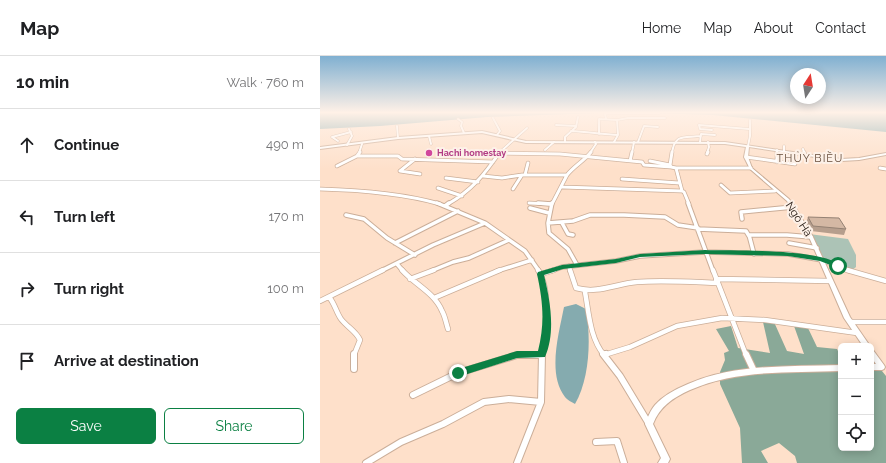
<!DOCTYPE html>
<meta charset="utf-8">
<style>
:root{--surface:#fff;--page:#f2f2f2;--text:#202124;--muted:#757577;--line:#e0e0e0;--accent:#0b8043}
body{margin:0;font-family:Raleway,sans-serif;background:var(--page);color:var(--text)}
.controls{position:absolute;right:12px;bottom:12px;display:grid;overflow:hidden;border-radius:6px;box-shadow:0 2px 10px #0003}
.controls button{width:36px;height:36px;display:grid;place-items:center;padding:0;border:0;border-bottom:1px solid var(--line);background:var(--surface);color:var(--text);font:20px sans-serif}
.compass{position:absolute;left:470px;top:12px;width:36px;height:36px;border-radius:50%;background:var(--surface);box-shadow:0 2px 10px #0003;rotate:12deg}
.stop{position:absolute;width:12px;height:12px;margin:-9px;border:3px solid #0b8043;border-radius:50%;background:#fff}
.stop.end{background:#0b8043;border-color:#fff;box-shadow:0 1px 4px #0008}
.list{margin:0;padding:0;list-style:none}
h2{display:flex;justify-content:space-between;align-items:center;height:52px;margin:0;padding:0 16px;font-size:17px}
h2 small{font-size:13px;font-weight:400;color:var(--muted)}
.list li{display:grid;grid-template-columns:26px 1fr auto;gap:12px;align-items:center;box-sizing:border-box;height:72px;padding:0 16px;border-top:1px solid var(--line)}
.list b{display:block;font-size:15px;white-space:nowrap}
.list em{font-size:13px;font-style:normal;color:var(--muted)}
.actions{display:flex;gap:8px;padding:12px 16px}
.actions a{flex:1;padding:9px 0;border:1px solid var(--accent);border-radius:6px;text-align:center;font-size:14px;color:var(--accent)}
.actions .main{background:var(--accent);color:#fff}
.icon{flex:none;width:22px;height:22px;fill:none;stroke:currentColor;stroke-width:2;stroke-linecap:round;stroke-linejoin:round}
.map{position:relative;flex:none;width:566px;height:407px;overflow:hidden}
header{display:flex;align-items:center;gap:24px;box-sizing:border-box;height:56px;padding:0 20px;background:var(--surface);border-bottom:1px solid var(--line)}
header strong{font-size:19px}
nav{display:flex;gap:22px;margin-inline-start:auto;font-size:14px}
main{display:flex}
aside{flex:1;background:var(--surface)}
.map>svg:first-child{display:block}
.green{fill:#acc3b6}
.forest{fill:#8aa998}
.water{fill:#85abaf}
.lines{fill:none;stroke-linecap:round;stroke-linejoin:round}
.minor-far4-casing{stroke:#cbae99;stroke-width:3}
.minor-far3-casing{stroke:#cbae99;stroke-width:4.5}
.minor-far2-casing{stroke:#cbae99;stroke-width:5.5}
.minor-far1-casing{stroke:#cbae99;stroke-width:6}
.minor-casing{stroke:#cbae99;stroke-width:8}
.tertiary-casing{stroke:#cbae99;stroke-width:2}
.minor-far4{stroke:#fff;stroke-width:2}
.minor-far3{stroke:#fff;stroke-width:3}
.minor-far2{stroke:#fff;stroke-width:3.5}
.minor-far1{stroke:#fff;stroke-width:4.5}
.minor{stroke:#fff;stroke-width:6}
.tertiary{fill:#fff;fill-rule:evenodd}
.wall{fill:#b69e8d}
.building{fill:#d4b8a4;stroke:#948173}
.route{fill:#0b8043}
.hotel-dot{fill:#d1479c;stroke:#fdf1e8;stroke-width:1.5}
.labels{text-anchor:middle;stroke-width:4;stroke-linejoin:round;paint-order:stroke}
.far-hotel-label{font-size:9px;font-weight:bold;fill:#b23c85;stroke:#fdf1e8;text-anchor:start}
.far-quarter-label{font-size:11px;letter-spacing:1px;fill:#664d3b;stroke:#fdf1e8}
.street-label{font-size:11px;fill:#21160f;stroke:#fdf1e8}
</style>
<header>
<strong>Map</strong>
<nav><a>Home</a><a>Map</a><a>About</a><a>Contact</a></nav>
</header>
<main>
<aside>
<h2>10 min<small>Walk · 760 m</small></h2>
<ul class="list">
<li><svg class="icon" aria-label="ahead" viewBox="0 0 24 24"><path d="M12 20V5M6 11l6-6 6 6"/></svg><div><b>Continue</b></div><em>490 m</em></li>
<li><svg class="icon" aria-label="left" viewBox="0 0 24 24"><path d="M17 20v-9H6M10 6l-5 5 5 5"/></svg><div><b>Turn left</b></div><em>170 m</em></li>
<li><svg class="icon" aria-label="right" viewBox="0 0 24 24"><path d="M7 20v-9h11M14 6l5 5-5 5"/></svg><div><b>Turn right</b></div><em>100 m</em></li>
<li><svg class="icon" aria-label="arrive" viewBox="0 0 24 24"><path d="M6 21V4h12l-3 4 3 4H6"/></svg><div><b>Arrive at destination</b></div></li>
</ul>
<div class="actions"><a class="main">Save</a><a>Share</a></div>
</aside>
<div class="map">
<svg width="566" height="407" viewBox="0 0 566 407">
<rect width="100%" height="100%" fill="#fee0ca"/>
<path class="green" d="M489 178 528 183 536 199V211L531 215 502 204Z"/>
<path class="forest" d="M443 266H454L467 295 484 298 474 270 488 272 497 291 517 293 521 301V392H551V305H554L566 320V407H477L475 400 459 387 441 395 448 407H422L420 372 400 328V316L405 304 404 297 409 295 396 273 411 270 418 292 450 297Z"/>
<path class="water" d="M0 56H566V76L393 59 306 56 167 61 60 70 0 73Z
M256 248 266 253C271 282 270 322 255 348 252 346 247 344 245 341 227 318 239 277 244 251Z"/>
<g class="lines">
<defs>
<path id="minor-far4" d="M173 62 180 75 177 79
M138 63 142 66 141 70 144 77
M286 63 285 58 287 57H339
M297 64 308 62H345
M236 69 256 70
M77 70 78 82
M392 74 380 73 379 69 429 73
M251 75C267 76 282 78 298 79
M279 78V63L297 64 298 79 294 86
M109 80 111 88
M18 85 12 81 31 76
M245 86V81L256 71 258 61
M318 86 324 70 338 71
M380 86 381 78 395 79
M27 89 32 80 29 73
M428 90 430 80V64
M464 90V95
M483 93 484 97
M225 94 234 86
M457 94V97
M39 97 42 88
M179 97 207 72
M270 97 276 88 275 86
M312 97 314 86
M352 97C355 77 364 82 381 80
M387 97 389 91 388 86"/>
<path id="minor-far3" d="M40 96 37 100H78L82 103 173 106
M352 96 350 109 351 111 356 112 362 135 364 136 369 148
M457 96V106
M484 96 485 99
M179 97 240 98 322 106 324 109 351 111
M387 98 388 96
M426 101 475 108
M95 103 80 115 100 118
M310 105 312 96
M330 105 350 109
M17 110 37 100
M356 112H431
M560 112 566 113
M205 119 208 107
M163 120 182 122 202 119H247C254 110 264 105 271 96
M126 122 158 126
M302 123 359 127
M401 129 410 137 455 135
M242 131 362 135
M118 132 142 140
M0 133C40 134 81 137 120 148
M193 133 202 119
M209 147 231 148
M128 148C152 134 164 119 180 96
M232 148 247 119"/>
<path id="minor-far2" d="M218 147 231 148
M232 147 228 167 253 165 270 159H304L345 161 358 169 378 172
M368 147 393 215
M125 150 129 147
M210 152 229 157
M26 159 44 163 67 182 95 199
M422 163 421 156 473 151
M165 167 205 195 219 215
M228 167 229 177 248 193 257 209
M242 167 248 178 253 179
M378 173 426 175 429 180
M75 187 138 155
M469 187 497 192
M434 198 429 179H467L491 181
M77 208 83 215
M249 210 250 215
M61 215 113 189 165 167 117 147
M111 215 133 206 149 202 189 184
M177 215 212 204
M231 215 242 211 296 205 320 200 385 196 468 198 502 204 530 215"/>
<path id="minor-far1" d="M82 214C94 228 114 236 122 255 125 260 126 267 128 273
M218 214C231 234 226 276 222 299
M250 214 256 232C278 238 295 228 317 226 344 224 371 226 398 227
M393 214 426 299
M527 214 566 225
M221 218 234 214
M90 223 114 214
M396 223 510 225
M265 236C269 258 270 282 284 299
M9 241C15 248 16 256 21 263 27 271 36 275 40 284L34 299
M114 242 180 214
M0 245 63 214
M530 266H566
M196 299H222
M284 299 310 291 357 270 402 262 445 264 537 277"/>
<path id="minor" d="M34 298V313
M283 298 300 320 329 368
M426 298 434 315
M284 299 286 298
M93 339 138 317 197 299H222
M276 386 297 385 304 407
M46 407 81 386 123 368 164 346 189 343 221 346
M197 407 221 346 222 298"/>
<path id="tertiary" d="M162 75 206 85 405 86 521 103 539 102 566 97V99L539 104 521 105 429 91 428 101 432 112 469 143 475 151 493 181 530 261 550 290H543L524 262 489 181 467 145 430 113 424 101 426 91 405 88 206 87 162 77 78 83 0 93V91L78 81Z
M551 293 553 294 564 309 565 311 564 313 562 314H551V308H556L551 301Z
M521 309V315C470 317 418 313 370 334 354 341 339 351 333 368L350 403 348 407H338L341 402 325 368C328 361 330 355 335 349 344 339 356 333 368 328 416 307 470 311 521 309Z"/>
</defs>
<use href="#minor-far4" class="minor-far4-casing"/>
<use href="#minor-far3" class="minor-far3-casing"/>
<use href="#minor-far2" class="minor-far2-casing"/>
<use href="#minor-far1" class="minor-far1-casing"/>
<use href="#minor" class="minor-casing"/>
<use href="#tertiary" class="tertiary-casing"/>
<use href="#minor-far4" class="minor-far4"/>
<use href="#minor-far3" class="minor-far3"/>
<use href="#minor-far2" class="minor-far2"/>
<use href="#minor-far1" class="minor-far1"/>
<use href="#minor" class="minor"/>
<use href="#tertiary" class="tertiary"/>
</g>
<path class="wall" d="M488 161 526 173 524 179 491 175 486 167Z"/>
<path class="building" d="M488 161 519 162 526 173 493 170Z"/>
<linearGradient id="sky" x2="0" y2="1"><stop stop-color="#80b0d1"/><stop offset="0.5" stop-color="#fff1e7"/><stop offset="1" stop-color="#fff1e7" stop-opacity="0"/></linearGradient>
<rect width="566" height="113" fill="url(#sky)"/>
<path class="route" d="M385 194C415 195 501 192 522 210L518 212 500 205 468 200 385 198 320 201 296 207 243 213 224 219C230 244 236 276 225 301L197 302 138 321 133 317 135 314 197 295H218C225 267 223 246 217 218L218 216 242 209 296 203 320 198Z"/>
<circle class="hotel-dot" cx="109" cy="97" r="4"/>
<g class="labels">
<g class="far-hotel-label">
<text x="117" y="100">Hachi homestay</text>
</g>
<g class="far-quarter-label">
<text x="490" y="106">THỦY BIỀU</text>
</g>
<g class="street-label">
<text transform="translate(479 163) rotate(57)" y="4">Ngô Hà</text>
</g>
</g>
</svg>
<div class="controls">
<button>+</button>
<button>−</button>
<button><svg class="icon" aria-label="locate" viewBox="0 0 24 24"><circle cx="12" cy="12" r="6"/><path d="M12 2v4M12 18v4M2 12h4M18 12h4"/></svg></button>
</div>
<svg class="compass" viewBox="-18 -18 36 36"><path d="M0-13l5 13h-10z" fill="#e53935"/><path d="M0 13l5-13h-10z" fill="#757577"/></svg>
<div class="stop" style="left:518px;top:210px"></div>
<div class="stop end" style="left:138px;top:317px"></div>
</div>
</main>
